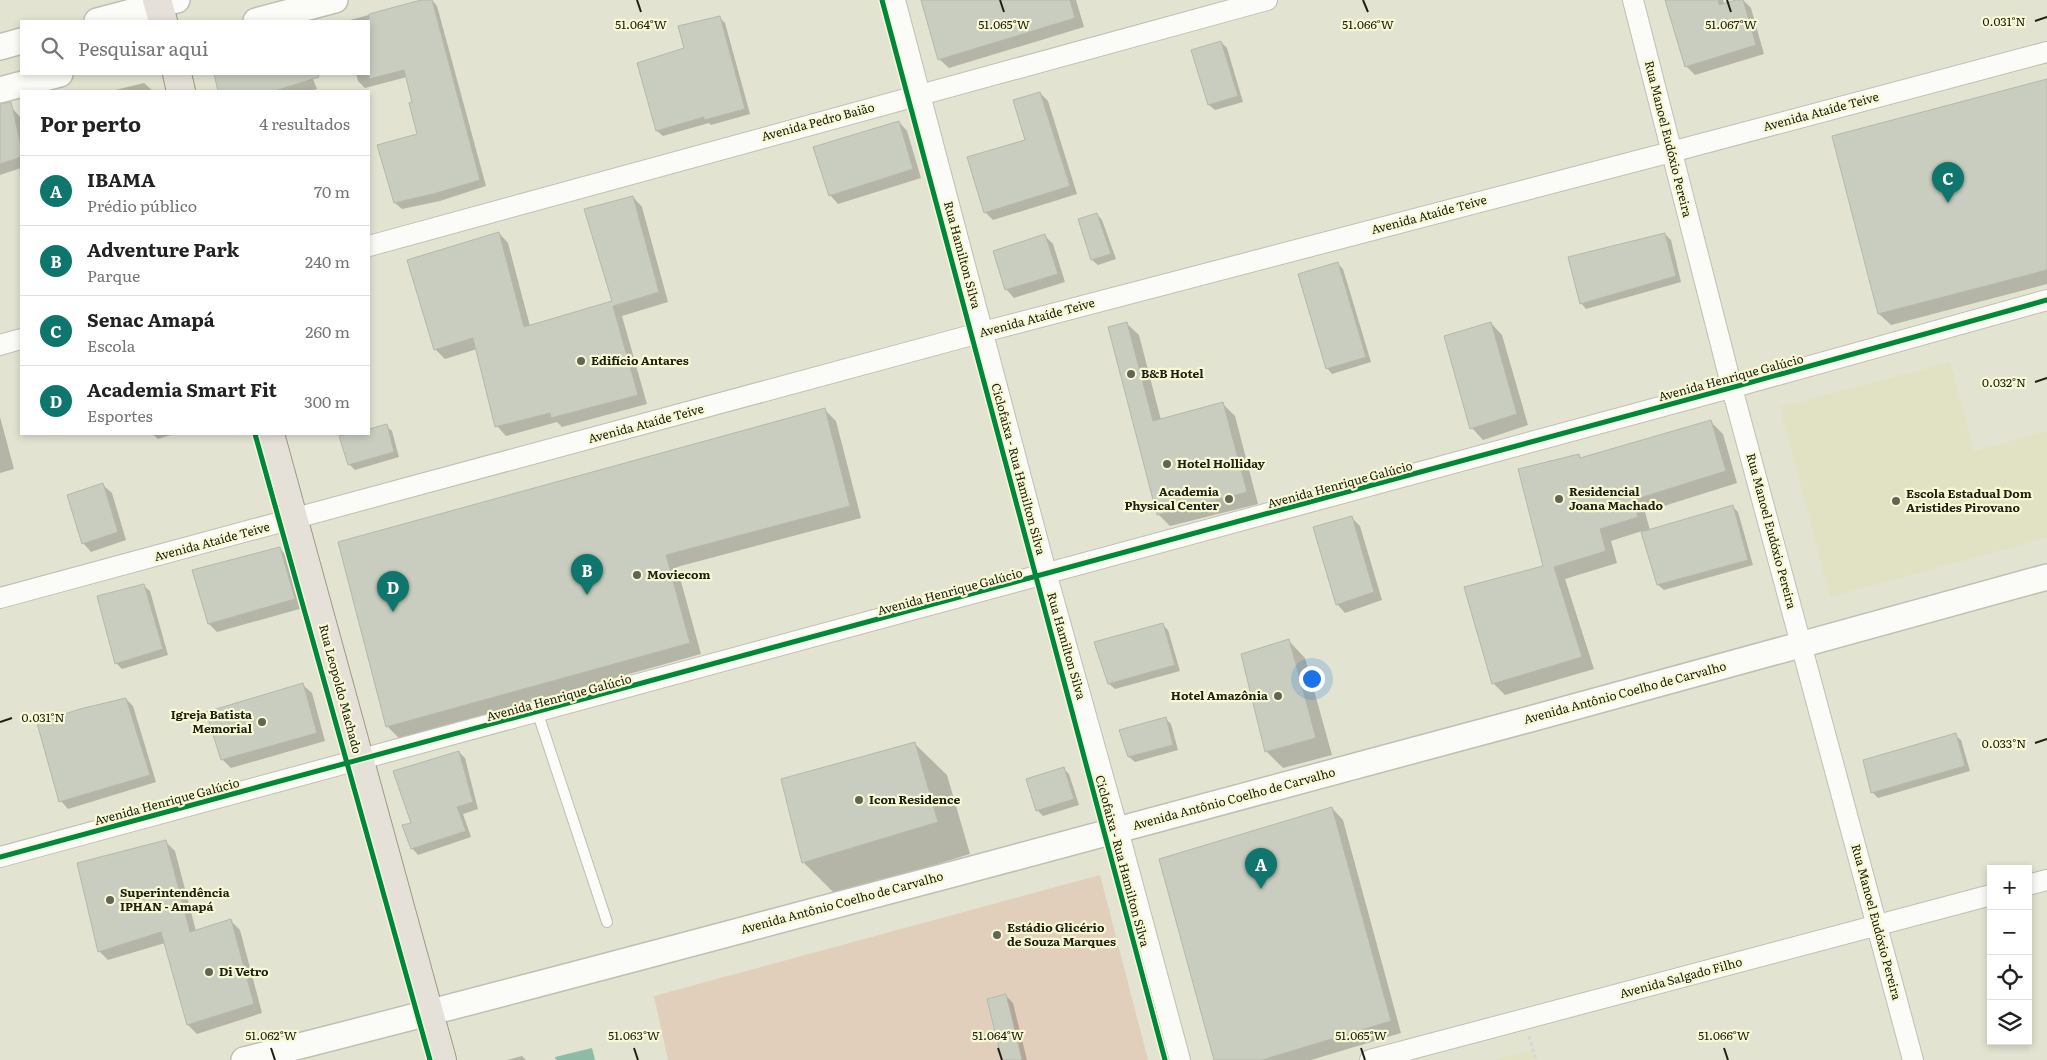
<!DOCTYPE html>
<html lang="pt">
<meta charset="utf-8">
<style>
:root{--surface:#fff;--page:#f6f6f6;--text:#222;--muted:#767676;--line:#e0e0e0;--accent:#0f766e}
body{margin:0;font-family:Literata,serif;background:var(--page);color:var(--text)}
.controls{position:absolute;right:15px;bottom:15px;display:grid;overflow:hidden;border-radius:0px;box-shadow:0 2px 8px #0003}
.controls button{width:45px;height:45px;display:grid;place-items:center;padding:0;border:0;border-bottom:1px solid var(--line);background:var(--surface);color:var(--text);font:25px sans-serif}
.you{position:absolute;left:1311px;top:678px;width:18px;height:18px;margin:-12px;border:4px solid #fff;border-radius:50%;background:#1a73e8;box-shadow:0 0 0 8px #1a73e833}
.badge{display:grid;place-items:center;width:32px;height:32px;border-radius:50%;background:var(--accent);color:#fff;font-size:16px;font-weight:700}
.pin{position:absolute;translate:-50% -41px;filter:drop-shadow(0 1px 2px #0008)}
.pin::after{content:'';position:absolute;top:26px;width:18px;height:15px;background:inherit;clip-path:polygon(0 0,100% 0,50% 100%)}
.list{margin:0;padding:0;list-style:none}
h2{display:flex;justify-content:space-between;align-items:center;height:65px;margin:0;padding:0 20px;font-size:21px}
h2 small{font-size:16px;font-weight:400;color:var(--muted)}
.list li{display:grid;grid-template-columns:32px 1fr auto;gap:15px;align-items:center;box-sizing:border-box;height:70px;padding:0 20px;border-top:1px solid var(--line)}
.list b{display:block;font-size:19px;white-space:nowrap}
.list p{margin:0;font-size:16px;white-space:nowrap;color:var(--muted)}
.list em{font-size:16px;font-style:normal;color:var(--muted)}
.icon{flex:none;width:28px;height:28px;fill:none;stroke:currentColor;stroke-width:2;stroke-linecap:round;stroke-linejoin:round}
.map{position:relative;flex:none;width:2047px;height:1060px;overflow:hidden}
.search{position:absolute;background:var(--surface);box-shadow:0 2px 8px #0003;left:20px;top:20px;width:350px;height:55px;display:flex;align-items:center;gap:12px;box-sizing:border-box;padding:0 18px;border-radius:0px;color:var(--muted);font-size:19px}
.panel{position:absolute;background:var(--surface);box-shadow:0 2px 8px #0003;left:20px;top:90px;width:350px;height:345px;border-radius:0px}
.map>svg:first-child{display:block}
.built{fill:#e1e2c3}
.green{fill:#e1cfbc}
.water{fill:#8dbba5}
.shadow{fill:#0003}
.building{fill:#c8cdbf;stroke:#b4b9ab}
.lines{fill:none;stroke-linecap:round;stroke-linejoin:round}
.service-casing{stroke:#bfc0b1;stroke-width:12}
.minor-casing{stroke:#bfc0b1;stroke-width:22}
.tertiary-casing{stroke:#bfc0b1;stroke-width:28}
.primary-casing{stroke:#9e9a88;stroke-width:30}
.path{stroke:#d8d8d3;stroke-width:3;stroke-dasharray:4 2.5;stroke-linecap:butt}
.service{stroke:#fbfbf8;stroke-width:10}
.minor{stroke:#fbfbf8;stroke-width:20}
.tertiary{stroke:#fbfbf8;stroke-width:25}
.primary{stroke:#e5e1d9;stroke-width:28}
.cycleway-casing{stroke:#f7f9d5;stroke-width:8}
.cycleway{stroke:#00873e;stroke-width:5}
.ticks{fill:none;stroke:#202013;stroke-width:2}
.poi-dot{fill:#646455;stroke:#f7f9d5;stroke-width:2}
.labels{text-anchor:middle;stroke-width:4.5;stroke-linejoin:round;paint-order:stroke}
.street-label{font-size:12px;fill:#202013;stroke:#f7f9d5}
.poi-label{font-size:12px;font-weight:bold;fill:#202013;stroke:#f7f9d5;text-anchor:start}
.ticks-label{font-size:12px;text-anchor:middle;fill:#202013;stroke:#f7f9d5;stroke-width:4.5;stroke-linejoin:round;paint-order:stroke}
</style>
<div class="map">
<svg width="2047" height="1060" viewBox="0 0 2047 1060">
<rect width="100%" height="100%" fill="#e2e3d0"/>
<path class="built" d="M1950 362 1974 451 2047 431V538L1830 597 1780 407Z
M1533 1050 1535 1060H1495Z"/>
<path class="green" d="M1100 875 1148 1060H668L654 996Z"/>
<path class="water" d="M592 1048 595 1060H556L555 1057Z"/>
<path class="shadow" d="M426 0H432L437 6 486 186 440 201 402 209 395 203 418 135 414 103 407 77 365 88 358 81 356 74H369V21H346Z
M923 0H1076L1084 27 949 68 939 59Z
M1667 0H1723L1725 5 1743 0 1751 8 1764 54 1695 75 1686 66Z
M719 17 725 23 750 114 711 125 709 123 663 136 657 131 639 64 686 49Z
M1221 42 1227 48 1243 102 1215 110 1209 105Z
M215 74H311L317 89 310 91H219Z
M2047 80V284L1891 325 1879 314Z
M144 83 153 91H111Z
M1040 93 1048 101 1077 194 993 220 985 212 1027 140Z
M12 108 21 118V168L0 175V111Z
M899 122 907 131 921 178 838 204 830 195Z
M633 197 642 207 668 302 622 316 647 404 562 427 557 422 506 436 497 426 477 349 445 359 435 349 499 233 508 243 530 326 613 302Z
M1097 214 1102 220 1116 259 1098 265 1092 260Z
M1665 234 1671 240 1681 282 1586 309 1581 303Z
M1045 236 1053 244 1065 282 1014 298 1006 289Z
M1338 264 1343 269 1371 362 1332 374 1327 368Z
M1126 323 1139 335 1161 420 1223 404 1235 416 1258 504 1170 526 1158 514Z
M1491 323 1502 335 1528 425 1483 440 1472 428Z
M825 410 836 421 861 518 677 567 701 654 399 738 387 726Z
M0 417 14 469 0 473Z
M1710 421 1723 434 1737 483 1645 512 1650 530 1732 506 1738 512 1753 565 1664 590 1658 585 1642 531 1611 541 1617 563 1565 579 1594 669 1505 695 1493 683 1545 567 1578 455 1582 459Z
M386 426 392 431 399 457 355 470 349 464 341 437 354 434H369V430Z
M152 434H174L158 439Z
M103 485 112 493 126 540 91 552 83 543Z
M1352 518 1360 526 1382 600 1345 613 1337 604Z
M280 549 288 557 303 608 217 632 209 624Z
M144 586 150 591 168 655 122 669 116 663Z
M1163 625 1168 630 1180 671 1115 689 1109 684 1095 643Z
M1289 641 1305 658 1332 755 1283 768 1266 751Z
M303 685 312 693 325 741 231 768 222 759Z
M126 699 133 706 156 782 68 809 61 801Z
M1165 718 1171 724 1178 750 1135 762 1129 757Z
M1955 735 1961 740 1970 771 1878 798 1872 792Z
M914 743 947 775 970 854 836 895 803 862Z
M459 752 465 758 478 809 463 814 471 837 418 855 412 848 413 823Z
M1064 769 1069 774 1079 805 1043 816 1037 810Z
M1332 808 1343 820 1401 1033 1311 1060H1215Z
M166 842 175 851 196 931 231 921 240 930 262 1013 197 1034 188 1025 165 943 108 960 99 951Z
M1005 995 1013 1003 1027 1060H1003Z
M522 1056 526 1060H507Z"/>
<path class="building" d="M421 0H432L480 180 433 194 394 203 377 145 417 134 409 103 412 102 404 70 369 79V14Z
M921 0H1070L1075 18 938 60Z
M1665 0H1718L1719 5 1736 0H1743L1756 45 1685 67Z
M720 16 745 109 704 120V117L656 131 637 63 684 48 678 26Z
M1221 41 1238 96 1208 105 1191 50Z
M214 74H318L319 77 275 91H218Z
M2047 79V270L1878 314 1832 136Z
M1040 92 1070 186 984 213 967 157 1025 140 1013 100Z
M11 102 21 145V157L0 164V104Z
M899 121 913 169 829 196 813 147Z
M633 196 659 292 613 306 638 395 551 418 550 413 495 427 473 338 434 350 407 260 499 232 524 327 612 301 584 209Z
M1097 213 1111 254 1091 260 1078 219Z
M1665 233 1676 276 1580 304 1568 257Z
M1045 234 1058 274 1005 290 993 251Z
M1338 262 1366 357 1326 369 1298 274Z
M1127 322 1153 421 1223 402 1247 492 1157 515 1108 327Z
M1491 322 1517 414 1470 429 1444 336Z
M825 408 850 506 666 555 690 643 386 727 338 542Z
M1711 420 1726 471 1633 500 1638 517 1600 529 1606 551 1554 567 1582 657 1492 684 1464 587 1543 566 1518 469 1579 454 1580 458Z
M387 424 394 452 348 465 339 436 349 434H369V429Z
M103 483 118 532 82 544 67 495Z
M1733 505 1748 560 1657 585 1641 532Z
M1352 516 1374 592 1336 605 1313 527Z
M280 547 295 599 208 624 192 570Z
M144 584 163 649 115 664 97 596Z
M1163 623 1175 665 1108 684 1094 642Z
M1289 639 1316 738 1265 752 1241 654Z
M303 683 317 733 221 760 206 712Z
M126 698 150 775 59 802 37 723 80 709Z
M1166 717 1173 745 1128 757 1119 730Z
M1956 733 1965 766 1871 793 1863 760Z
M915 742 938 822 802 863 781 779Z
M459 751 473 802 457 807 466 831 411 849 402 825 411 823 393 771Z
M1064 767 1074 799 1036 811 1026 779Z
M1332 807 1391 1021 1262 1060H1214L1159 859Z
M166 840 190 932 231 919 254 1004 187 1025 161 932 98 952 77 863Z
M1006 994 1022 1060H1002L987 999Z"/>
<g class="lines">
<defs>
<path id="service" d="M538 714 607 922"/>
<path id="minor" d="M895 0 1047 576 1118 830 1180 1060
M1633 0 1732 388 1913 1060
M369 246 1267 0
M0 345 21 339
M0 598 983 332 1671 152 2047 52
M0 857C684 676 1366 490 2047 300
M2028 885 2047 880
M1370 1060 1991 895"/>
<path id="tertiary" d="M97 21 177 0
M256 21 335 0
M0 47 21 41
M0 90 60 74
M244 1060C484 1000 722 935 961 872 1323 775 1686 678 2047 577"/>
<path id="primary" d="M157 0 163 21
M177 74 181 91
M270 434 442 1060"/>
</defs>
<use href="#service" class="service-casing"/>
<use href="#minor" class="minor-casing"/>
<use href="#tertiary" class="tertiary-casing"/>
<use href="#primary" class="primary-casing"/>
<path class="path" d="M1529 1036 1536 1060"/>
<use href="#service" class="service"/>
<use href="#minor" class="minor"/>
<use href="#tertiary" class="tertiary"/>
<use href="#primary" class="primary"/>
<defs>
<path id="cycleway" d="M882 0 1165 1060
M255 434 430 1060
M0 857C684 676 1366 490 2047 300"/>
</defs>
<use href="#cycleway" class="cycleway-casing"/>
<use href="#cycleway" class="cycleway"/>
</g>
<path class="ticks" d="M637 0 641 12M1000 0 1004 12M1363 0 1368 12M1727 0 1731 12M2035 21 2047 17M2035 382 2047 378M0 722 12 718M2035 743 2047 739M271 1048 275 1060M634 1048 638 1060M998 1048 1002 1060M1361 1048 1365 1060M1724 1048 1728 1060"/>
<g class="poi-dot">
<circle cx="581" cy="361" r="5"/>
<circle cx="1131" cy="374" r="5"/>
<circle cx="1167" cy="464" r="5"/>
<circle cx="1229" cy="499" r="5"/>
<circle cx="1559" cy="499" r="5"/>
<circle cx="1896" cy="501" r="5"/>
<circle cx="637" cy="575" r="5"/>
<circle cx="1278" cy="696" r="5"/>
<circle cx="262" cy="722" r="5"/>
<circle cx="859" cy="800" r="5"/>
<circle cx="110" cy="900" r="5"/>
<circle cx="997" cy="935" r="5"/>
<circle cx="209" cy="972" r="5"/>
</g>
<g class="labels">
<g class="street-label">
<text transform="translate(1821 112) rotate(-15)" y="4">Avenida Ataíde Teive</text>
<text transform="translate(818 122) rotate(-15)" y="4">Avenida Pedro Baião</text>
<text transform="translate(1668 139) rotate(76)" y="4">Rua Manoel Eudóxio Pereira</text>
<text transform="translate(1429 215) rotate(-15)" y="4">Avenida Ataíde Teive</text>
<text transform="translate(962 255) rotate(75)" y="4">Rua Hamilton Silva</text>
<text transform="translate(1037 318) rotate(-15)" y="4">Avenida Ataíde Teive</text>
<text transform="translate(1731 378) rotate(-15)" y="4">Avenida Henrique Galúcio</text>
<text transform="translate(646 424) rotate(-15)" y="4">Avenida Ataíde Teive</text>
<text transform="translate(1018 469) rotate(75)" y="4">Ciclofaixa - Rua Hamilton Silva</text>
<text transform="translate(1340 485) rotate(-15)" y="4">Avenida Henrique Galúcio</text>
<text transform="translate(1771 531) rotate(75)" y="4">Rua Manoel Eudóxio Pereira</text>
<text transform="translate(212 542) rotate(-15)" y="4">Avenida Ataíde Teive</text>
<text transform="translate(950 592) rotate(-15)" y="4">Avenida Henrique Galúcio</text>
<text transform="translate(1066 646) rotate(74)" y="4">Rua Hamilton Silva</text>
<text transform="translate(340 689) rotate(75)" y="4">Rua Leopoldo Machado</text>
<text transform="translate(1625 693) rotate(-15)" y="4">Avenida Antônio Coelho de Carvalho</text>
<text transform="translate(559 698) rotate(-15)" y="4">Avenida Henrique Galúcio</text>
<text transform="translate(1234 799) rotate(-15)" y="4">Avenida Antônio Coelho de Carvalho</text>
<text transform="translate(167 802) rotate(-15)" y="4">Avenida Henrique Galúcio</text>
<text transform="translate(1122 861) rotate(75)" y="4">Ciclofaixa - Rua Hamilton Silva</text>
<text transform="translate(842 903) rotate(-15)" y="4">Avenida Antônio Coelho de Carvalho</text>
<text transform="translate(1876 922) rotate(75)" y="4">Rua Manoel Eudóxio Pereira</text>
<text transform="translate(1681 978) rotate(-15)" y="4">Avenida Salgado Filho</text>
</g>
<g class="poi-label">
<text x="591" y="365">Edifício Antares</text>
<text x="1141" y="378">B&amp;B Hotel</text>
<text x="1177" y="468">Hotel Holliday</text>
<text x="1219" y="496" text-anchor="end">Academia<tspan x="1219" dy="14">Physical Center</tspan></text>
<text x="1569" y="496">Residencial<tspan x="1569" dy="14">Joana Machado</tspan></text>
<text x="1906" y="498">Escola Estadual Dom<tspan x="1906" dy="14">Aristides Pirovano</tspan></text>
<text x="647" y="579">Moviecom</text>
<text x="1268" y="700" text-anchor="end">Hotel Amazônia</text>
<text x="252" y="719" text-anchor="end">Igreja Batista<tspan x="252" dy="14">Memorial</tspan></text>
<text x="869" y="804">Icon Residence</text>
<text x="120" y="897">Superintendência<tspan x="120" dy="14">IPHAN - Amapá</tspan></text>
<text x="1007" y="932">Estádio Glicério<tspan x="1007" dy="14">de Souza Marques</tspan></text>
<text x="219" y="976">Di Vetro</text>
</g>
</g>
<g class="ticks-label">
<text x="2004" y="26">0.031°N</text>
<text x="641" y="29">51.064°W</text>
<text x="1004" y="29">51.065°W</text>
<text x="1368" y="29">51.066°W</text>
<text x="1731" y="29">51.067°W</text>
<text x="2004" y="387">0.032°N</text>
<text x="43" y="722">0.031°N</text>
<text x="2004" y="748">0.033°N</text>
<text x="271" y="1040">51.062°W</text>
<text x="634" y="1040">51.063°W</text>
<text x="998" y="1040">51.064°W</text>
<text x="1361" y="1040">51.065°W</text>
<text x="1724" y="1040">51.066°W</text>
</g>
</svg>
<div class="controls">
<button>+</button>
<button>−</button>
<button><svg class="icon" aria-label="locate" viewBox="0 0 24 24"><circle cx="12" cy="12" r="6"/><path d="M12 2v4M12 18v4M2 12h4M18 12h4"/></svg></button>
<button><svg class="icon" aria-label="layers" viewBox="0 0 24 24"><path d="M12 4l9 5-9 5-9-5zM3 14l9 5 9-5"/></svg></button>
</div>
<div class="you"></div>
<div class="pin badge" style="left:1261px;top:889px">A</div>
<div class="pin badge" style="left:587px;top:595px">B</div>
<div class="pin badge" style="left:1948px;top:203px">C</div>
<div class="pin badge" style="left:393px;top:612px">D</div>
<div class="search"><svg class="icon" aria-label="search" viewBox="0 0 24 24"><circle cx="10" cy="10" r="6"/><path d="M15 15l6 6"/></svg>Pesquisar aqui</div>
<section class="panel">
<h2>Por perto<small>4 resultados</small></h2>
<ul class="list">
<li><span class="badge">A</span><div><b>IBAMA</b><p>Prédio público</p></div><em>70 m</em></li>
<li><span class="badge">B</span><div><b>Adventure Park</b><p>Parque</p></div><em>240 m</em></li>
<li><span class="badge">C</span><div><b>Senac Amapá</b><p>Escola</p></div><em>260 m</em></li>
<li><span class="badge">D</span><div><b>Academia Smart Fit</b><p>Esportes</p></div><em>300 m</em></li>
</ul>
</section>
</div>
